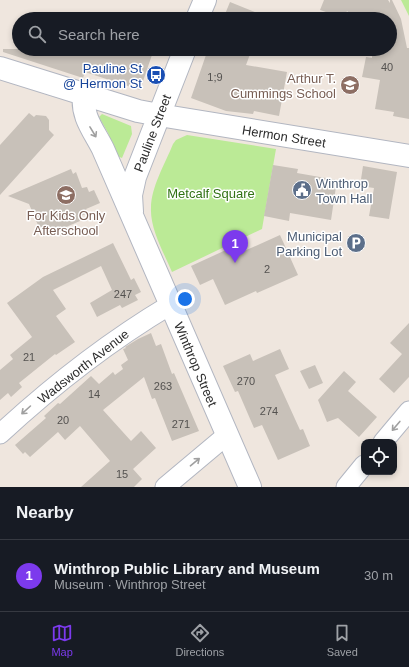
<!DOCTYPE html>
<meta charset="utf-8">
<style>
:root{--surface:#171b24;--page:#20242c;--text:#f1f3f6;--muted:#9ea1a6;--line:#363941;--accent:#7c3aed}
body{margin:0;font-family:Helvetica,sans-serif;background:var(--page);color:var(--text)}
.controls{position:absolute;right:12px;bottom:12px;display:grid;overflow:hidden;border-radius:8px;box-shadow:0 2px 6px #0003}
.controls button{width:36px;height:36px;display:grid;place-items:center;padding:0;border:0;border-bottom:1px solid var(--line);background:var(--surface);color:var(--text);font:20px sans-serif}
.you{position:absolute;left:185px;top:299px;width:14px;height:14px;margin:-10px;border:3px solid #fff;border-radius:50%;background:#1a73e8;box-shadow:0 0 0 6px #1a73e833}
.badge{display:grid;place-items:center;width:26px;height:26px;border-radius:50%;background:var(--accent);color:#fff;font-size:13px;font-weight:700}
.pin{position:absolute;translate:-50% -33px;filter:drop-shadow(0 1px 2px #0008)}
.pin::after{content:'';position:absolute;top:21px;width:14px;height:12px;background:inherit;clip-path:polygon(0 0,100% 0,50% 100%)}
.list{margin:0;padding:0;list-style:none}
h2{display:flex;justify-content:space-between;align-items:center;height:52px;margin:0;padding:0 16px;font-size:17px}
h2 small{font-size:13px;font-weight:400;color:var(--muted)}
.list li{display:grid;grid-template-columns:26px 1fr auto;gap:12px;align-items:center;box-sizing:border-box;height:72px;padding:0 16px;border-top:1px solid var(--line)}
.list b{display:block;font-size:15px;white-space:nowrap}
.list p{margin:0;font-size:13px;white-space:nowrap;color:var(--muted)}
.list em{font-size:13px;font-style:normal;color:var(--muted)}
.icon{flex:none;width:22px;height:22px;fill:none;stroke:currentColor;stroke-width:2;stroke-linecap:round;stroke-linejoin:round}
.map{position:relative;flex:none;width:409px;height:487px;overflow:hidden}
.search{position:absolute;background:var(--surface);box-shadow:0 2px 6px #0003;left:12px;right:12px;top:12px;height:44px;display:flex;align-items:center;gap:10px;box-sizing:border-box;padding:0 14px;border-radius:22px;color:var(--muted);font-size:15px}
.sheet{height:124px;background:var(--surface)}
nav{display:flex;justify-content:space-around;align-items:center;box-sizing:border-box;height:56px;border-top:1px solid var(--line);background:var(--surface);font-size:11px;color:var(--muted)}
nav a{display:grid;justify-items:center;gap:2px}
nav .on{color:var(--accent)}
.map>svg:first-child{display:block}
.green{fill:#bbea96}
.building{fill:#c8c1b9}
.lines{fill:none;stroke-linecap:round;stroke-linejoin:round}
.minor-casing{stroke:#b2b6c1;stroke-width:21}
.tertiary-casing{stroke:#b2b6c1;stroke-width:24}
.secondary-casing{stroke:#b2b6c1;stroke-width:24}
.minor{stroke:#fff;stroke-width:19}
.tertiary{stroke:#fff;stroke-width:22}
.secondary{stroke:#fff;stroke-width:22}
.oneway{stroke:#a0a0a0}
.labels{text-anchor:middle;stroke-width:3;stroke-linejoin:round;paint-order:stroke}
.number-label{font-size:11px;fill:#545250}
.transit-label{font-size:13px;fill:#164399;stroke:#fff;text-anchor:end}
.education-label{font-size:13px;fill:#785e54;stroke:#fff;text-anchor:end}
.street-label{font-size:13px;fill:#2d2d2d;stroke:#fff}
.service-label{font-size:13px;fill:#4e5e75;stroke:#fff;text-anchor:start}
.park-label{font-size:13px;fill:#317214;stroke:#fff}
</style>
<div class="map">
<svg width="409" height="487" viewBox="0 0 409 487">
<rect width="100%" height="100%" fill="#efe6de"/>
<path class="green" d="M401 0H409V16Z
M102 114 131 126 132 134 122 158 117 156 108 133 99 117Z
M187 135 276 149 262 229 172 272C164 253 150 229 151 208 151 187 165 164 173 144L176 140Z"/>
<path class="building" d="M324 0H388L390 3V0H392L401 19 407 48H409V119L393 116 394 112 375 109 380 80 362 77 366 57 372 58V49H390V19H357L347 11 344 18 320 10Z
M230 2 270 18V19H223Z
M3 49H154L140 90 85 72 83 78 3 52Z
M213 49H252L246 65 287 72 279 116 254 111 253 114 226 111 191 98 206 55 210 56Z
M29 113 34 117 36 115 46 116 49 120V130L54 135 0 195V145Z
M273 165 298 169 297 173 337 180 331 220 290 213 289 221 264 216Z
M363 166 397 172 389 219 369 216 374 188 360 186Z
M71 169 73 174 76 172 82 188 87 187 89 192 94 190 100 203 86 209 88 213 78 217 80 221 43 237 29 204 8 196Z
M280 235 298 275 257 293 256 291 225 305 213 279 200 285 191 266 239 244 242 252Z
M113 243 131 280 134 278 141 292 135 295 138 300 122 308 120 305 97 317 90 303 112 290 101 266 53 290 66 309 56 316 75 342 56 355 55 354 19 383 22 387 11 397 8 393 0 400V370L13 359 10 355 32 337 7 303 43 277Z
M409 323V377L394 393 379 379 402 354 390 343Z
M151 333 156 346 161 344 172 374 174 373 199 431 172 441 155 398 152 399 144 377 103 410 131 441 141 431 156 448 133 469 142 479 134 487H81L110 461 80 426 65 440 58 432 30 457 25 452 23 454 15 445 46 418 44 416 58 403 60 404 91 376 99 384 113 372 115 375 123 369 121 365 128 360 123 349 126 348 125 347 138 339Z
M280 349 289 369 275 375 300 430 303 429 310 446 278 460 262 425 254 428 238 391 235 392 223 366 250 354 253 361Z
M315 365 323 383 309 389 300 371Z
M344 371 356 382 348 391 377 417 359 437 338 418 327 422 318 400Z"/>
<g class="lines">
<defs>
<path id="minor" d="M0 434C53 385 108 342 170 305
M383 442 409 411
M165 487 227 435
M346 487 364 465"/>
<path id="tertiary" d="M159 115 409 156"/>
<path id="secondary" d="M197 19 205 0
M0 68 138 111 159 115
M84 95C81 116 94 131 103 149L250 487
M132 212 131 195 135 177 185 49"/>
</defs>
<use href="#minor" class="minor-casing"/>
<use href="#tertiary" class="tertiary-casing"/>
<use href="#secondary" class="secondary-casing"/>
<use href="#minor" class="minor"/>
<use href="#tertiary" class="tertiary"/>
<use href="#secondary" class="secondary"/>
</g>
<defs><path id="oneway-shaft" d="M-6 0H5M1.5-3L5.5 0L1.5 3" fill="none" stroke-width="1.6" stroke-linecap="round" stroke-linejoin="round"/></defs>
<g class="oneway">
<use href="#oneway-shaft" transform="translate(93 132) rotate(59)"/>
<use href="#oneway-shaft" transform="translate(26 410) rotate(138)"/>
<use href="#oneway-shaft" transform="translate(396 426) rotate(130)"/>
<use href="#oneway-shaft" transform="translate(195 462) rotate(-40)"/>
</g>
<defs>
<symbol id="bus-disc" viewBox="-11 -11 22 22"><circle r="9.5" fill="#1a4fb4" stroke="#fff"/><path d="M-5-6H5V4H4V6H2V4H-2V6H-4V4H-5ZM-3.5-4V0h7V-4ZM-3.5 1.2v1.5H-2V1.2ZM2 1.2v1.5H3.5V1.2Z" fill="#fff"/></symbol>
<symbol id="school-disc" viewBox="-11 -11 22 22"><circle r="9.5" fill="#8d6e63" stroke="#fff"/><path d="M0-5L7-2L0 1L-7-2ZM-4 1L0 2.5L4 1V4Q0 6-4 4Z" fill="#fff"/></symbol>
<symbol id="civic-disc" viewBox="-11 -11 22 22"><circle r="9.5" fill="#5c6f8a" stroke="#fff"/><path d="M-.6-6.5H3V-4.5H.6V-3L4-1V1h2V6H-6V1h2V-1L-.6-3ZM-1.2 2.5V6h2.4V2.5Z" fill="#fff"/></symbol>
<symbol id="parking-disc" viewBox="-11 -11 22 22"><circle r="9.5" fill="#5c6f8a" stroke="#fff"/><path d="M-3.5-5.5H1a3.5 3.5 0 0 1 0 7H-1V5.5H-3.5ZM-1-3.4V-.6H.8a1.4 1.4 0 0 0 0-2.8Z" fill="#fff"/></symbol>
</defs>
<g fill-rule="evenodd">
<use href="#bus-disc" x="145" y="64" width="22" height="22"/>
<use href="#school-disc" x="339" y="74" width="22" height="22"/>
<use href="#civic-disc" x="291" y="179" width="22" height="22"/>
<use href="#school-disc" x="55" y="184" width="22" height="22"/>
<use href="#parking-disc" x="345" y="232" width="22" height="22"/>
</g>
<g class="labels">
<g class="number-label">
<text x="387" y="71">40</text>
<text x="215" y="81">1;9</text>
<text x="267" y="273">2</text>
<text x="123" y="298">247</text>
<text x="29" y="361">21</text>
<text x="246" y="385">270</text>
<text x="163" y="390">263</text>
<text x="94" y="398">14</text>
<text x="269" y="415">274</text>
<text x="63" y="424">20</text>
<text x="181" y="428">271</text>
<text x="122" y="478">15</text>
</g>
<g class="transit-label">
<text x="142" y="73">Pauline St<tspan x="142" dy="15">@ Hermon St</tspan></text>
</g>
<g class="education-label">
<text x="336" y="83">Arthur T.<tspan x="336" dy="15">Cummings School</tspan></text>
<text x="66" y="220" text-anchor="middle">For Kids Only<tspan x="66" dy="15">Afterschool</tspan></text>
</g>
<g class="street-label">
<text transform="translate(152 133) rotate(-69)" y="5">Pauline Street</text>
<text transform="translate(284 136) rotate(9)" y="5">Hermon Street</text>
<text transform="translate(196 364) rotate(67)" y="5">Winthrop Street</text>
<text transform="translate(83 366) rotate(-38)" y="5">Wadsworth Avenue</text>
</g>
<g class="service-label">
<text x="316" y="188">Winthrop<tspan x="316" dy="15">Town Hall</tspan></text>
<text x="342" y="241" text-anchor="end">Municipal<tspan x="342" dy="15">Parking Lot</tspan></text>
</g>
<g class="park-label">
<text x="211" y="198">Metcalf Square</text>
</g>
</g>
</svg>
<div class="controls">
<button><svg class="icon" aria-label="locate" viewBox="0 0 24 24"><circle cx="12" cy="12" r="6"/><path d="M12 2v4M12 18v4M2 12h4M18 12h4"/></svg></button>
</div>
<div class="you"></div>
<div class="pin badge" style="left:235px;top:263px">1</div>
<div class="search"><svg class="icon" aria-label="search" viewBox="0 0 24 24"><circle cx="10" cy="10" r="6"/><path d="M15 15l6 6"/></svg>Search here</div>
</div>
<section class="sheet">
<h2>Nearby<small></small></h2>
<ul class="list">
<li><span class="badge">1</span><div><b>Winthrop Public Library and Museum</b><p>Museum · Winthrop Street</p></div><em>30 m</em></li>
</ul>
</section>
<nav>
<a class="on"><svg class="icon" aria-label="map" viewBox="0 0 24 24"><path d="M3 6l6-2 6 2 6-2v14l-6 2-6-2-6 2zM9 4v14M15 6v14"/></svg>Map</a>
<a><svg class="icon" aria-label="directions" viewBox="0 0 24 24"><path d="M12 3l9 9-9 9-9-9zM9 14v-3h6M13 9l2 2-2 2"/></svg>Directions</a>
<a><svg class="icon" aria-label="saved" viewBox="0 0 24 24"><path d="M7 4h10v16l-5-4-5 4z"/></svg>Saved</a>
</nav>
